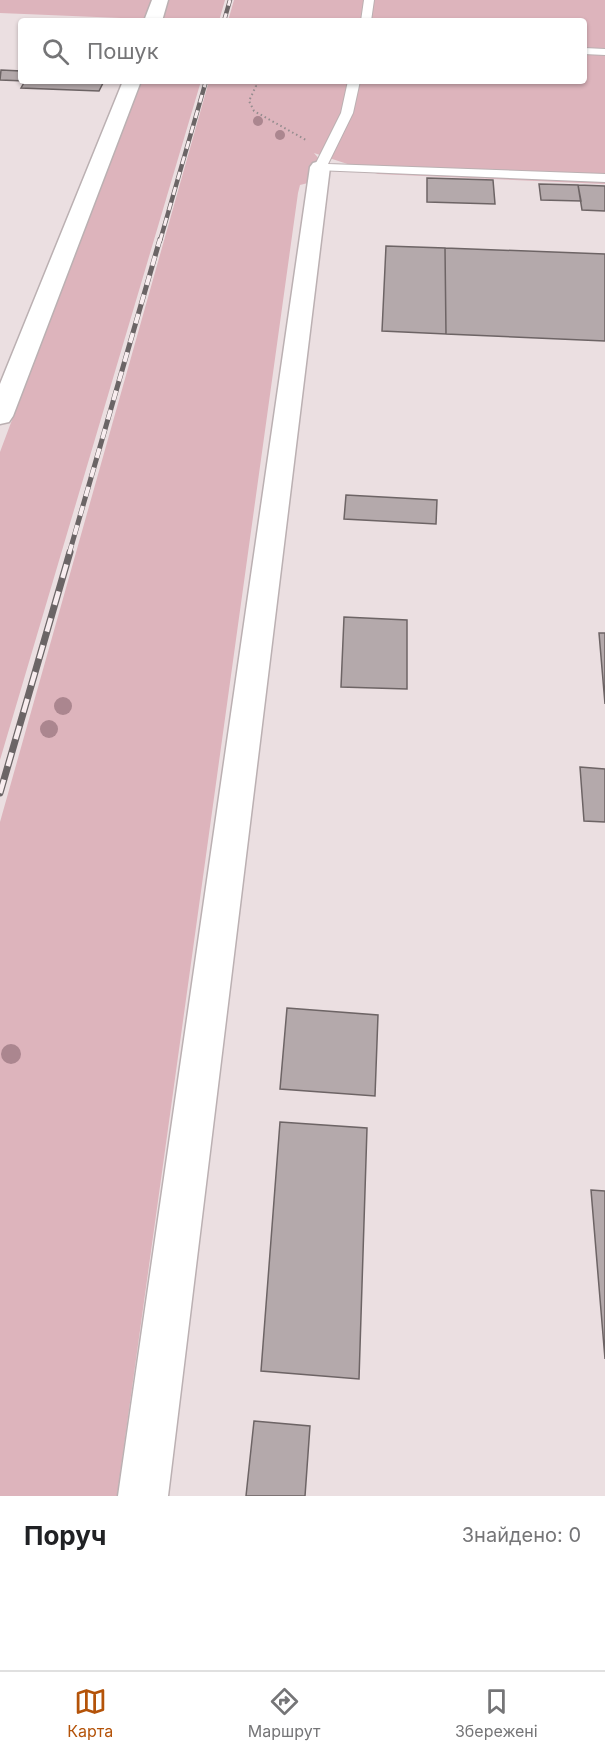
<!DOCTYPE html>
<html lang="uk">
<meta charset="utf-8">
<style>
:root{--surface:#fff;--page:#f2f2f2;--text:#202124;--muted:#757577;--line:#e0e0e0;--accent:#b45309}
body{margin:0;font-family:Inter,sans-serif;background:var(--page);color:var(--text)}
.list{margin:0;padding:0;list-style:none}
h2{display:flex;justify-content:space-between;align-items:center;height:78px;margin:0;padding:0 24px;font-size:26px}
h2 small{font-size:20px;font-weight:400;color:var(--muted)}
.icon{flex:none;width:33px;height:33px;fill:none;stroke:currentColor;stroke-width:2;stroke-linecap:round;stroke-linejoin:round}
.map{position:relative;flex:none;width:605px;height:1496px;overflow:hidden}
.search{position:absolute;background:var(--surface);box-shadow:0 2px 4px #0004;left:18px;right:18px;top:18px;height:66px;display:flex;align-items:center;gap:15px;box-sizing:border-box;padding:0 21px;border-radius:6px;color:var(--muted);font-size:22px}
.sheet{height:174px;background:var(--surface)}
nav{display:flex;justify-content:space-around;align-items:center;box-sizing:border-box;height:84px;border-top:2px solid var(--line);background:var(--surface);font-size:16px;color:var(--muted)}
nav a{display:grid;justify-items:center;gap:3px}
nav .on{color:var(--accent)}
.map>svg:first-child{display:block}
.green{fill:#ddb4bc}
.building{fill:#b4a9ab;stroke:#6d6465;stroke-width:1.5}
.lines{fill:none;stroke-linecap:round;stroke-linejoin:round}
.service-casing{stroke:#bbb0b2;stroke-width:2}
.minor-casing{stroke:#bbb0b2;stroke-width:3}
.path{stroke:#948c8e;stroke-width:2;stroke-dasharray:1.5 3;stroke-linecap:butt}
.service{fill:#fff;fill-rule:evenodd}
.minor{fill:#fff;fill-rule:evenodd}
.rail-far2-casing{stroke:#6b6566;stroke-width:4.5}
.rail-far1-casing{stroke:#6b6566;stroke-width:5}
.rail-casing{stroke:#6b6566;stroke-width:7}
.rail-far2{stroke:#f8edef;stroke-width:3;stroke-dasharray:8;stroke-linecap:butt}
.rail-far1{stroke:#f8edef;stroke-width:4;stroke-dasharray:10;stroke-linecap:butt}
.rail{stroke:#f8edef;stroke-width:4.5;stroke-dasharray:14;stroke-linecap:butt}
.tree{fill:#ab868f}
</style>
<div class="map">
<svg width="605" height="1496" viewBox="0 0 605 1496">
<rect width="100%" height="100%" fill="#ebdfe1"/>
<path class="green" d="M0 0H153L145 19 0 13Z
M167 0H225L219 21H160Z
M234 0H605V184L378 174 314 153 320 160 308 183 300 185 298 193 117 1496H0V822L209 81H584V21H228Z
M139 81H201L0 760V452Z"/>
<path class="building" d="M1 70 21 71V81H104L99 91 21 88 25 81 0 80Z
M427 178 493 180 495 204 427 202Z
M539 184 578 185 581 201 541 200Z
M578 185 605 186V211L582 210Z
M386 246 445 248 446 334 382 331Z
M445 248 605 254V341L446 334Z
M346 495 437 500 436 524 344 519Z
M344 617 407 620V689L341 687Z
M599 633H605V704Z
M580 767 605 769V822L584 821Z
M287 1008 378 1015 375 1096 280 1089Z
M280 1122 367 1128 359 1379 261 1371Z
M591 1190 605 1191V1359Z
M254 1421 310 1426 305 1496H246Z"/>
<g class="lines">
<defs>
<path id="service" d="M364 0H374L371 21H361Z
M584 48 605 49V55L584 54Z
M348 81H360L353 113 328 164 605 174V182L316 170 314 167 341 113Z"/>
<path id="minor" d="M152 0H168L162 21H144Z
M123 81H141L13 416 9 422 0 424V384Z
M320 161 327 163 330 167 168 1496H118L310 167 313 163Z"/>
</defs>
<use href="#service" class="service-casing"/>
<use href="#minor" class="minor-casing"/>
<path class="path" d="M255 81 256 86 249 101 254 111 306 140"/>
<use href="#service" class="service"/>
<use href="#minor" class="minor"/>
<defs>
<path id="rail-far2" d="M224 21 230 0
M160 241 206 81"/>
<path id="rail-far1" d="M69 554 160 239"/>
<path id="rail" d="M0 793 70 552"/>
</defs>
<use href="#rail-far2" class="rail-far2-casing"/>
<use href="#rail-far1" class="rail-far1-casing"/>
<use href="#rail" class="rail-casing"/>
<use href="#rail-far2" class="rail-far2"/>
<use href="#rail-far1" class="rail-far1"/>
<use href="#rail" class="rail"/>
</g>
<g class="tree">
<circle cx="258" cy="121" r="5"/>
<circle cx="280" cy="135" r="5"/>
<circle cx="63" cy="706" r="9"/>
<circle cx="49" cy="729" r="9"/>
<circle cx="11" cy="1054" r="10"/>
</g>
</svg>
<div class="search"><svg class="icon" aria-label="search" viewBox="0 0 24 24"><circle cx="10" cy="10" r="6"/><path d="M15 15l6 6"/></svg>Пошук</div>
</div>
<section class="sheet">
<h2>Поруч<small>Знайдено: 0</small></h2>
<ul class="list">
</ul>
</section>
<nav>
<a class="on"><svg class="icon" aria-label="map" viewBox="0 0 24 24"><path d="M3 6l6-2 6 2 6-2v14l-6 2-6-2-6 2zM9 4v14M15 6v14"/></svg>Карта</a>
<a><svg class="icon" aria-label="directions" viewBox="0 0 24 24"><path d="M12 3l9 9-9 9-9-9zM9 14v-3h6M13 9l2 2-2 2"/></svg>Маршрут</a>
<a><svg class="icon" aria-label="saved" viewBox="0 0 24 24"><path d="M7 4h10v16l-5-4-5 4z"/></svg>Збережені</a>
</nav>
